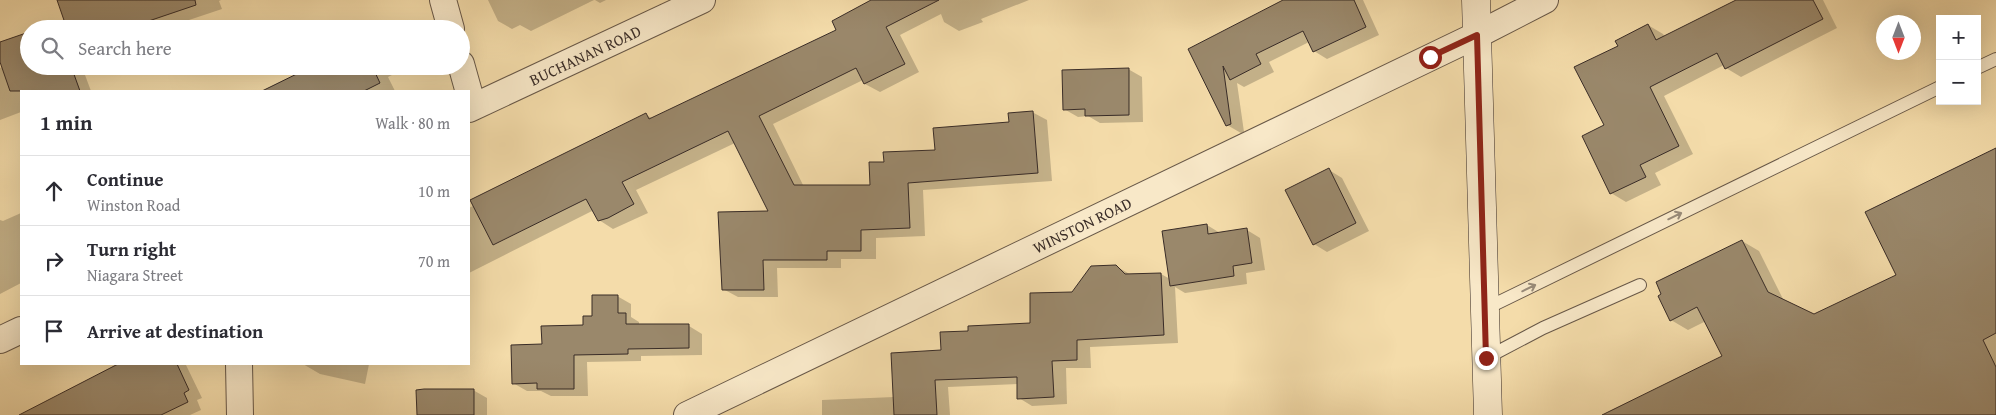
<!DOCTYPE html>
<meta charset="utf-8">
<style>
:root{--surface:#fff;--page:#f2f2f3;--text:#2b2b33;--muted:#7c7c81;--line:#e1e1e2}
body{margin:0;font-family:"Gentium Book Plus",serif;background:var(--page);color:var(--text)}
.controls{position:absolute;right:15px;top:15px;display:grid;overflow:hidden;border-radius:0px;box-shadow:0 5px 20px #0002}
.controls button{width:45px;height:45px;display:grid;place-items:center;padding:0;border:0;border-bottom:1px solid var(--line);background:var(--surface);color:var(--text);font:25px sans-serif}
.compass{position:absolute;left:1876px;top:15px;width:45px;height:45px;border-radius:50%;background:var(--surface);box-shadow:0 5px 20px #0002;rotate:180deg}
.stop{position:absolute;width:15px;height:15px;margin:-11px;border:4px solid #8f2418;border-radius:50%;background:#fff}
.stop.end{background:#8f2418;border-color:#fff;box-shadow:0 1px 5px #0008}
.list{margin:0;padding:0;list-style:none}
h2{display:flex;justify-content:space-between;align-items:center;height:65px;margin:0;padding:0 20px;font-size:21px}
h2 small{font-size:16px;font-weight:400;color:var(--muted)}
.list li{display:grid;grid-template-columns:32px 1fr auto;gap:15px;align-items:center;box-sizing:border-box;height:70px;padding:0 20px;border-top:1px solid var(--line)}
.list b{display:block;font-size:19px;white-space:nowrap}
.list p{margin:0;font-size:16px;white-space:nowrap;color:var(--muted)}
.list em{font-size:16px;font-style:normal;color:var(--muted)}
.icon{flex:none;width:28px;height:28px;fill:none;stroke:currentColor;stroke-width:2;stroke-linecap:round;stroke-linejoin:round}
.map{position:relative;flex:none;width:1996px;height:415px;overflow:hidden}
.search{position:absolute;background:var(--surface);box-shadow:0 5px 20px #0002;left:20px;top:20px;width:450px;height:55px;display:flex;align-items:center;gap:12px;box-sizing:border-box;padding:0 18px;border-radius:28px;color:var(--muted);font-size:19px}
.panel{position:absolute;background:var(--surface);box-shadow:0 5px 20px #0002;left:20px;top:90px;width:450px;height:275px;border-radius:0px}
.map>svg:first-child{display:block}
.shadow{fill:#0003}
.building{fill:#9a886b;stroke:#392c27}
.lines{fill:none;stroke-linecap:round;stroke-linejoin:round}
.service-casing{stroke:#685848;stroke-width:14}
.minor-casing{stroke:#685848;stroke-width:28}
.secondary-casing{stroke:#392c27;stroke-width:29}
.service{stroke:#f8e8c8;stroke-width:12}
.minor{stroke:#f8e8c8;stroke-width:26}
.secondary{stroke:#f8e8c8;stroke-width:28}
.oneway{stroke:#988a78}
.route{stroke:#8f2418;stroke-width:6}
.labels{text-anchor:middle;stroke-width:4.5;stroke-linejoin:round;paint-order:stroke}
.street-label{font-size:16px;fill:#392c27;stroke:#f8e8c8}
</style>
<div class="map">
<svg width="1996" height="415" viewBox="0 0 1996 415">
<rect width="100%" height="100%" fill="#f4dcaa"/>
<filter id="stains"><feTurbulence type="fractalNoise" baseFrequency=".004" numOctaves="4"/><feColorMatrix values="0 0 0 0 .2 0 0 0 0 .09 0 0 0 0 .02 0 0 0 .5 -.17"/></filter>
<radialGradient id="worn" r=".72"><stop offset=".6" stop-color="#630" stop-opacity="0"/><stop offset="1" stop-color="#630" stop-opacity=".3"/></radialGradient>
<path class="shadow" d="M59 0H221L219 1 222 9 162 29H42L66 21Z
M488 0H594L531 31 520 25 512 29 498 21Z
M595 0H606L600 3Z
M874 0H1029L981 19 983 22 959 31 944 22 941 14 900 35 919 72 880 92 865 84 863 80 773 124 804 187H872L886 163 936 151 1010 123 1032 112 1047 120 1052 181 923 190 925 236 876 238V259H841V268H777L778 297H738L723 289 770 213 735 143 636 190 648 213 613 229 599 220 594 210 469 273V208L646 115 654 119 838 31Z
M1287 0H1363L1379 35 1327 59 1314 51 1309 42 1269 62 1274 72 1244 87 1237 83 1244 132 1241 133 1227 125 1189 50Z
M1739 0H1823L1837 28 1741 77 1726 68 1724 65 1664 96 1693 154 1655 173 1661 185 1626 202 1611 193 1606 126 1619 46 1648 25 1663 34 1665 37Z
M373 24 382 29H363Z
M28 57 29 66H85L82 67 91 91H21V112L0 120V68Z
M316 66H405L406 68 388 77 395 91H266Z
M1128 69 1142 77 1143 122 1100 123 1088 116 1078 117 1064 109Z
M1996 149V415H1616L1724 357 1706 321 1688 330 1671 320 1742 241 1759 251 1784 301 1814 315 1897 275Z
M1329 170 1342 178 1369 231 1327 252 1314 244Z
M21 213V283L0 294V220L3 221Z
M1207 225 1220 233 1247 230 1260 238 1265 270 1246 273 1247 284 1185 293 1175 287 1178 343 1090 347 1091 368H1066L1067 404 1032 406 1019 398 1018 384 948 387 950 415H822V400L894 397 942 352 970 332 1032 324 1073 294 1116 266 1131 275 1161 274 1170 279Z
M617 296 631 304V317L639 322V326H689L702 334V355L641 356V361L587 362 588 396H551L541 391H527L513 383 543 345 585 327Z
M122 364 186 365 202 398 197 400 201 410 190 415H30L54 398Z
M303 364H369L365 384 320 374Z
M473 390 487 398V415H418Z"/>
<path class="building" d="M57 0H195L196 5 125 29H67Z
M871 0H939L886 27 905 64 864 84 856 68 759 116 794 185H870L869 162H884L883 152 935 150 933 128 1009 122 1008 113 1033 111 1038 173 908 183 910 228 861 230V251H827V260H763L764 290H722L718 212 768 211 728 131 622 182 634 204 608 218 598 221 586 199 493 245 470 200 646 113 649 119 836 30 832 21Z
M1283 0H1354L1366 27 1313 52 1303 31 1256 54 1261 64 1230 80 1223 66 1231 124 1226 126 1188 49Z
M1736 0H1813L1823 19 1725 69 1717 53 1650 87 1679 146 1640 165 1646 177 1610 194 1582 136 1604 125 1574 67 1618 46 1615 41 1648 24 1656 40Z
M56 23 58 29H38Z
M29 32V66H71L80 91H10L0 62V42Z
M313 66H377L373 68 380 83 364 91H262Z
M1129 68V115L1085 116V109L1063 110 1062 70Z
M1996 148V333L1983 340 1996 367V415H1602L1722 356 1697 307 1670 321 1658 296 1661 294 1656 282 1742 240 1768 292 1814 314 1896 275 1865 212Z
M1329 168 1356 223 1313 245 1285 190Z
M1207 224 1208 234 1247 228 1252 263 1233 266 1234 276 1170 286 1162 231Z
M1116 265 1125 274 1161 273 1164 335 1077 340V360L1052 361 1054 397 1017 399V377L935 380 937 415H894L891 353 941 350 940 332 968 331V326L1030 323V293L1072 292 1091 266Z
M592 295H618V313H626V324H689V348L628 349V354L574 355V389H537V383L512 384 511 345 542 344 541 326 583 325V316H592Z
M118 364H177L189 390 184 393 188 402 161 415H19Z
M424 389H474V415H417L416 390Z"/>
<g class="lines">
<defs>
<path id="service" d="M1977 68 1996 59
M1485 309 1940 87
M1486 358 1543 328 1640 285"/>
<path id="minor" d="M443 0 451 29
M461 64 473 107
M469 109 702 0
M0 340 21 330
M239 364 240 415
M687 415 1477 35 1545 0"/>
<path id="secondary" d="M1476 0 1488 415"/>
</defs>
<use href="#service" class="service-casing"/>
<use href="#minor" class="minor-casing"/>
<use href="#secondary" class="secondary-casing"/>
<use href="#service" class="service"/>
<use href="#minor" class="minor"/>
<use href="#secondary" class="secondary"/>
</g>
<defs><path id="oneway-shaft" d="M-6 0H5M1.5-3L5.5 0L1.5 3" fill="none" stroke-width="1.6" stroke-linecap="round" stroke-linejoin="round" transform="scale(1.25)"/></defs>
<g class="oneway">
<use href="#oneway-shaft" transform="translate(1675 216) rotate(-26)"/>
<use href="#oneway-shaft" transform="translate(1529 288) rotate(-26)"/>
</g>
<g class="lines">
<path class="route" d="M1430 57 1477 35 1486 358"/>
</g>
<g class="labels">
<g class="street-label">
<text transform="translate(585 55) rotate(-25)" y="6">BUCHANAN ROAD</text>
<text transform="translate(1082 225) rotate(-26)" y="6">WINSTON ROAD</text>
</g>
</g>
<rect width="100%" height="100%" filter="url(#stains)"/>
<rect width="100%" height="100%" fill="url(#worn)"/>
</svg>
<div class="controls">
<button>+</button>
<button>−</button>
</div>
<svg class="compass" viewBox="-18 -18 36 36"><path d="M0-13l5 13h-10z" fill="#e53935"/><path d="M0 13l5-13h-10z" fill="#7c7c81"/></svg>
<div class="stop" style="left:1430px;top:57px"></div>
<div class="stop end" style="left:1486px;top:358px"></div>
<div class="search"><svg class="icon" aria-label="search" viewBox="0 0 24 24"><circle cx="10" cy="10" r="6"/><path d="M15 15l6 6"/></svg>Search here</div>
<section class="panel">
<h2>1 min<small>Walk · 80 m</small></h2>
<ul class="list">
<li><svg class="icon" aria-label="ahead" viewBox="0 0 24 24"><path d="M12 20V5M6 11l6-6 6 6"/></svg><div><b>Continue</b><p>Winston Road</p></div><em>10 m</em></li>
<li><svg class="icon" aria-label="right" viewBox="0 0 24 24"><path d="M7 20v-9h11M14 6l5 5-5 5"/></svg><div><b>Turn right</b><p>Niagara Street</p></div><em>70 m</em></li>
<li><svg class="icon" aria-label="arrive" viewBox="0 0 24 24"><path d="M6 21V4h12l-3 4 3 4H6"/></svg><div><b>Arrive at destination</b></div></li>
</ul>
</section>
</div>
